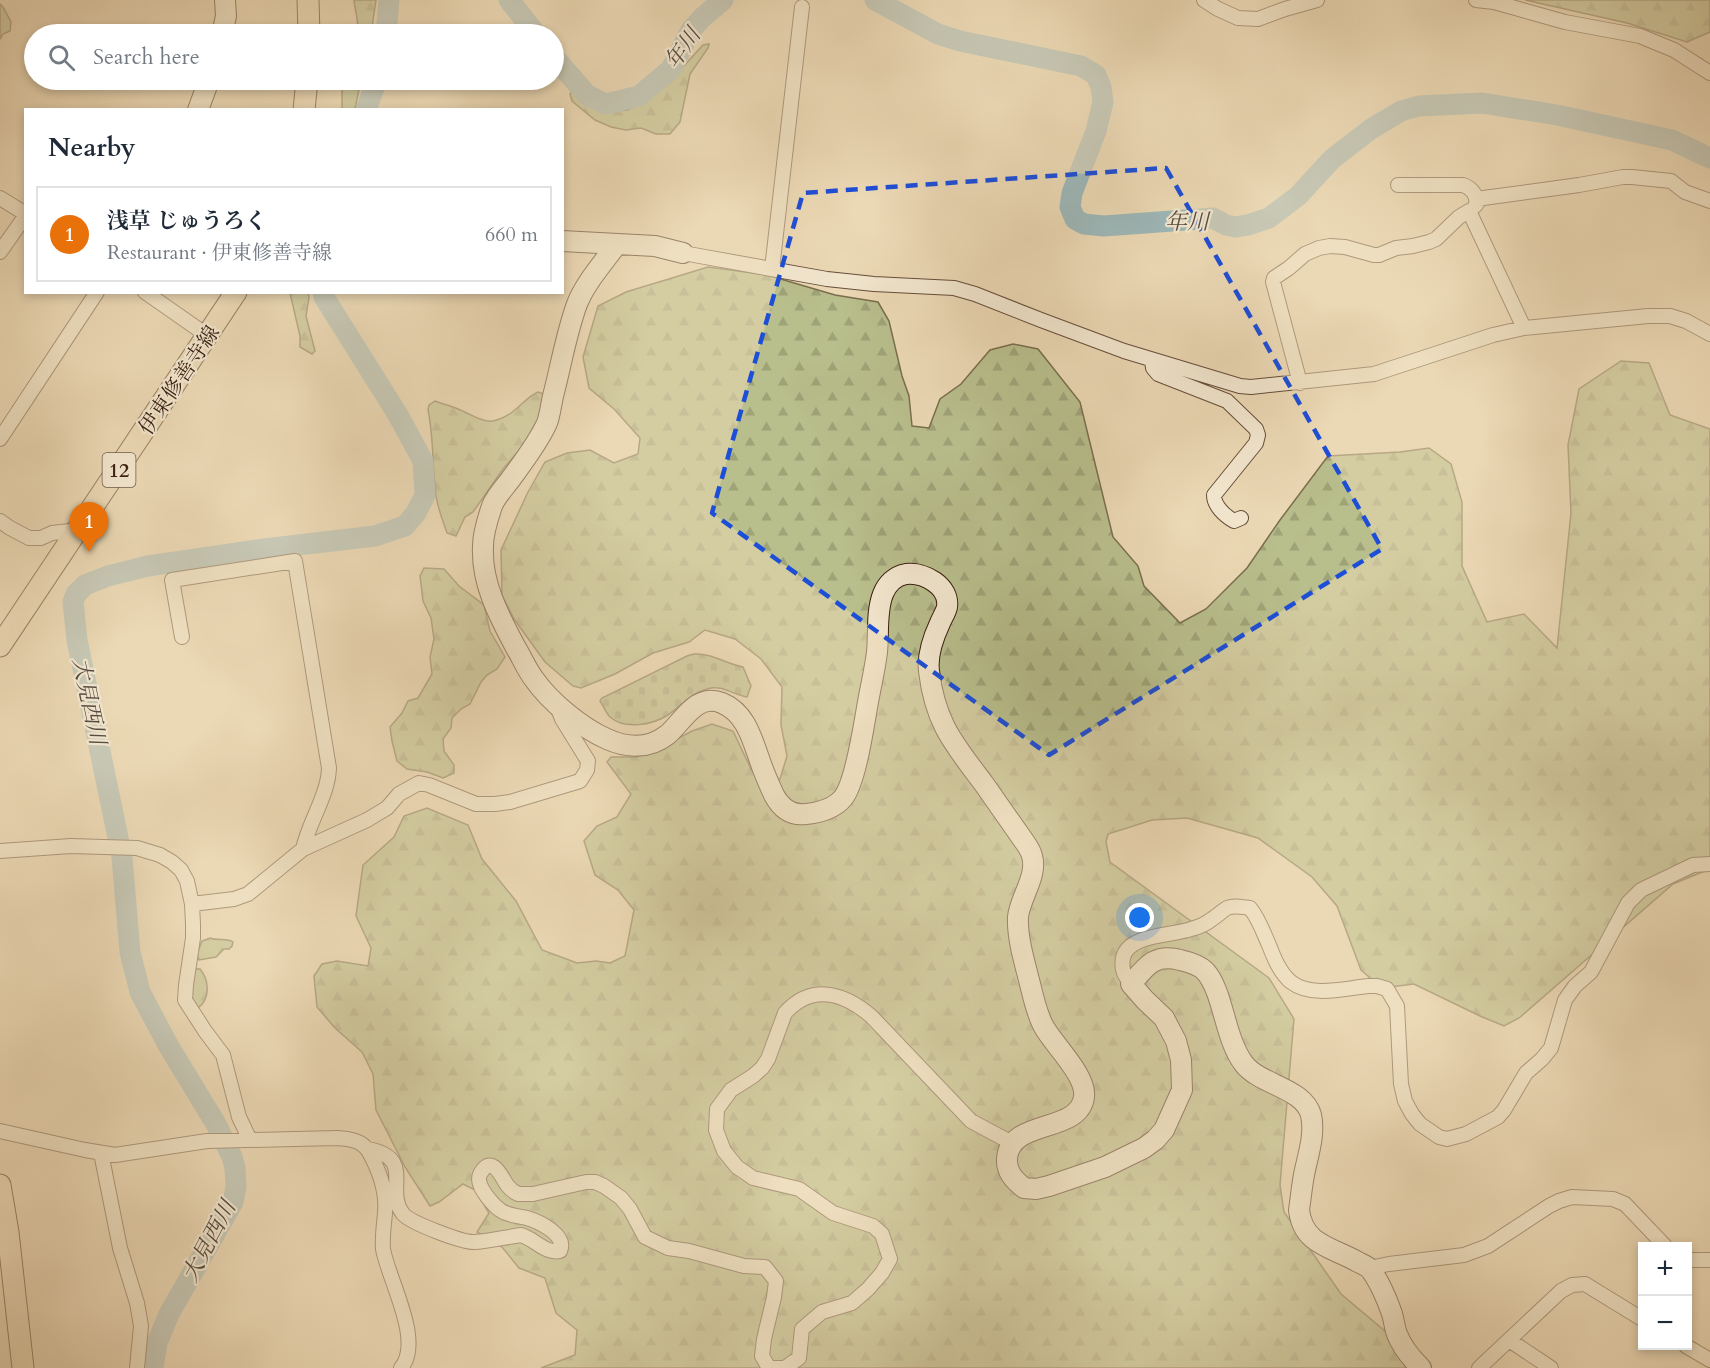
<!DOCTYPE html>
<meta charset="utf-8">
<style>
:root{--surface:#fff;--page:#f6f6f7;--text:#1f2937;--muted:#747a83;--line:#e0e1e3;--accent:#d93025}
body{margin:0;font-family:Cardo,"Noto Serif JP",serif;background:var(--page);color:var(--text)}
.controls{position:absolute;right:18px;bottom:18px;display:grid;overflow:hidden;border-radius:0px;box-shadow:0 3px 9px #0003}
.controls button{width:54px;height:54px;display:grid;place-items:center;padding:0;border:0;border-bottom:2px solid var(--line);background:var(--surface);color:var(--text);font:30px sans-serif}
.you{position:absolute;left:1140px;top:918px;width:21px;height:21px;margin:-15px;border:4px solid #fff;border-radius:50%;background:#1a73e8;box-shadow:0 0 0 9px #1a73e833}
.badge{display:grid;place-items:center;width:39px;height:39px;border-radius:50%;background:var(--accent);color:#fff;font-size:20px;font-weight:700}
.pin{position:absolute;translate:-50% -50px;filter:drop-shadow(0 2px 3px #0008)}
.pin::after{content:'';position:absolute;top:32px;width:21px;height:18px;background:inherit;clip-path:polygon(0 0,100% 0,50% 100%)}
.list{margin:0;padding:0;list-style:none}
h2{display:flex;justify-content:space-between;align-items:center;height:78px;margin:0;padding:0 24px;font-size:26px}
h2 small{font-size:20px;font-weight:400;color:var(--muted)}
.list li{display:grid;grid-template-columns:39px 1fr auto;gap:18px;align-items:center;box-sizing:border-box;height:96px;margin:0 12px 12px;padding:0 12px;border:2px solid var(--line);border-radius:0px}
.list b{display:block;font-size:22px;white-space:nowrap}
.list p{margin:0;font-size:20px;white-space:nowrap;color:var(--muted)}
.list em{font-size:20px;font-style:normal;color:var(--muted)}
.icon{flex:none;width:33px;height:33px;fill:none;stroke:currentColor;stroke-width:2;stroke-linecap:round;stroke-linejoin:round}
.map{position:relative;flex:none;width:1710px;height:1368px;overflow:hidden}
.search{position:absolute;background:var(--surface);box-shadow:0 3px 9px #0003;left:24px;top:24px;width:540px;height:66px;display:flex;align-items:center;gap:15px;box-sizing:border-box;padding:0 21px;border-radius:33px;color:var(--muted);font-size:22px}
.panel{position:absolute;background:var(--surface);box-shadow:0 3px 9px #0003;left:24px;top:108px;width:540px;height:186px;border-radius:0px}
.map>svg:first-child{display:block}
.forest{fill:url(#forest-firs);stroke:#7a6e4e;stroke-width:1.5}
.cemetery{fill:url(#cemetery-stones);stroke:#7a6e4e;stroke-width:1.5}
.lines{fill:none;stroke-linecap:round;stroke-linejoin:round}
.river{stroke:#9db7b8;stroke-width:21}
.street-casing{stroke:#674d3a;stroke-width:16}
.secondary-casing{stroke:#3b1f11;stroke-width:22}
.primary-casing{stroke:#3b1f11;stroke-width:23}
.street{stroke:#f2e6ce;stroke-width:14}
.secondary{stroke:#f2e6ce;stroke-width:20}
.primary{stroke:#ebd8b4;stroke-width:21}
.marked{fill:none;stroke:#1d4ed8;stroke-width:4.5;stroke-dasharray:12 8;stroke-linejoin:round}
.labels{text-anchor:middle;stroke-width:4.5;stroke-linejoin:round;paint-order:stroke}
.shield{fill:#f2e6ce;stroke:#725b4a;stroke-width:1.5}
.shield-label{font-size:20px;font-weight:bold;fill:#3b1f11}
.street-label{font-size:21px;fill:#3b1f11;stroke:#f2e6ce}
.water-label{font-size:22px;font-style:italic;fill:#584d43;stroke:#f2e6ce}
</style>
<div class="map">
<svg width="1710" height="1368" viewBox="0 0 1710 1368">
<defs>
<pattern id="forest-firs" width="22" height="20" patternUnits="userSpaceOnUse" patternTransform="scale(1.5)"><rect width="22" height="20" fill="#b8be8c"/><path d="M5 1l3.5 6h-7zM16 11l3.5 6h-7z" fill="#9fa378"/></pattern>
<pattern id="cemetery-stones" width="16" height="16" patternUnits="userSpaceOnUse" patternTransform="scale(1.5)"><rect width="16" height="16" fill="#b8be8c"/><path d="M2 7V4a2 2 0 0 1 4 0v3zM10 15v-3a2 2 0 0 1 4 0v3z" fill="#9fa378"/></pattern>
</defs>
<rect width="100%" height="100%" fill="#ebd8b4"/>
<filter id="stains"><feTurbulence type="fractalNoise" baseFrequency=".00333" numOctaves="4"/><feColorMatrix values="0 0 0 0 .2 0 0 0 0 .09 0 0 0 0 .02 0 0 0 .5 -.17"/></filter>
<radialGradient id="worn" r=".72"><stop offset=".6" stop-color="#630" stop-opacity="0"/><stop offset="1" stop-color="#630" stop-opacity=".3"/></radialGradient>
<path class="forest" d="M354 0H376L371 34H357C360 23 355 12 354 0Z
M1525 0H1710V32L1687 42 1627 23Z
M0 4 3 7 11 22 10 31 3 34 0 39Z
M709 44 708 48 690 74 680 122 670 134H656L641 128 626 130 611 127 595 120 572 101 570 94 573 89 583 98 606 110H627L642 103 682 68 703 45Z
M347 80H361L355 109H342V87Z
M708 267 767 275 835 295 878 302 889 321 902 376 909 396 912 426 929 428 940 399 961 384 990 350 1013 344 1038 349 1080 402 1113 537 1138 566 1144 586 1180 623 1206 609 1247 568 1280 520 1328 456 1400 452 1429 448 1451 464 1462 502V566L1487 622 1524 614 1557 648 1571 513 1568 445 1579 389 1621 361 1649 363 1670 415 1710 429V869L1673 884 1519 1018 1504 1026 1480 1016 1414 984 1390 987 1375 982 1361 970 1337 906 1312 877 1258 838 1187 818 1152 820 1108 834 1106 842 1110 862 1269 978 1294 1019 1280 1185 1284 1212 1341 1294 1429 1368H541L575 1355 577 1330 556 1313 545 1278 519 1268 502 1247 477 1232 489 1213 475 1190 463 1184 439 1202 430 1206 405 1167 376 1110 373 1074 362 1052 335 1028 317 1007 314 976 322 964 337 961 368 966 371 948 356 916 363 865 394 837 404 816 427 808 468 825 482 859 516 901 542 950 577 963 596 961 610 963 625 956 634 910 618 890 595 875 584 841 597 826 617 817 631 794 607 762 611 757H635L651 753 692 731 712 724 733 731 752 771 768 782 780 779 787 756 781 725 782 687 761 659 735 639 705 630 689 642 653 653 615 674 581 688 573 686 545 662 514 619 502 595 501 550 528 492 545 462 567 453 590 450 614 463 638 454 640 438 614 409 589 388 583 357 598 306 626 292Z
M290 293H308L309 297 306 316 315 351 312 354 300 347V336Z
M538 392 546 395 544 412 530 438 503 469 473 512 465 517 456 536 447 533C443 521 438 509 436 496 432 468 434 438 428 410L429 405 435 401C443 404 451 406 458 409 480 418 487 429 511 413 521 406 527 397 538 392Z
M424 568 444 569 459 586 484 605 490 631 505 657 497 669 487 675 481 682 470 704 461 709 452 718 451 728 443 739 444 751 454 765V773L443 778 427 772 407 769 397 761 392 741 390 727 402 713 408 701 418 698 432 674 430 657 434 639 431 618 423 601 421 584 420 576Z
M210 938C217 941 227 938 233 942L232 946 229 949H224L216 957 199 960 197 954 202 941Z
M196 969H200C209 980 211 998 198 1008L191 996 194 972Z"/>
<path class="cemetery" d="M694 654C712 653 726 664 743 667L751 686 747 697C733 695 722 684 707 689 691 693 681 706 668 715 652 725 625 730 610 717 606 713 603 705 600 701L602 698 687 656Z"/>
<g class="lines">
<path class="river" d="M509 0 536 34
M875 0 938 34 960 41 1081 66 1096 75 1101 87 1103 102 1096 131 1072 193 1070 207 1075 219 1084 224 1104 226 1213 218 1226 225 1235 227 1248 225 1269 218 1298 196 1332 159 1371 129 1401 111 1419 106 1482 103 1557 115 1672 140 1710 158
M386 34 389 0
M554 57 587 95 606 104 639 96 671 69 691 30 703 17 723 0
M366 110 377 80
M153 1368 157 1343 169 1314 233 1202 236 1187 235 1168 232 1157 216 1124 168 1045 140 992 130 952 122 857 77 640 73 602 76 594 85 585 108 576 148 566 264 549 375 536 405 526 416 513 425 495 423 461 398 415 324 297 323 292"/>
<defs>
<path id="street" d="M1204 0 1218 9 1238 18 1258 19 1285 9 1317 0
M1476 0 1494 2 1565 22 1640 36 1674 50 1710 73
M1398 185H1463C1472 188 1475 194 1478 202L1475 206
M0 198 26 214
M1476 199 1579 185 1623 177H1632L1671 181 1685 192 1710 201
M0 252 26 215
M683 253 827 279 874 284 954 288 975 294 1041 320 1124 351 1240 386 1251 387 1374 374 1493 335 1524 328 1648 316H1670L1686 321 1710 334
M772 269 802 7
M145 292 208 336
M1152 360 1153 368 1158 374 1227 401 1256 429 1258 435 1256 443 1214 495C1214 506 1225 516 1234 521L1241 518
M1300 383 1273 282 1274 278 1289 268 1305 254 1319 248 1330 246 1345 247 1374 255H1379L1396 248 1413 246 1429 242 1436 239 1459 217 1469 211 1524 328
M0 439 97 292
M0 521 10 528 29 538H41L52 533 79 530
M182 637 172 580 295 561 329 768C328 796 309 821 303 849
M0 851 71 846 137 848 160 855 172 862 181 870 187 881 192 904 193 924V938L186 985 185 1000 205 1031 223 1055 239 1117 250 1140
M192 904 234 899 248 894 303 849 367 820 387 808 399 794 419 783 429 785 476 804H495L510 802 580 781 587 770 588 761 562 719 558 709
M1131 984C1124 975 1121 969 1123 958 1128 934 1172 936 1191 929 1199 927 1206 924 1212 919 1217 916 1222 911 1227 908 1234 905 1242 907 1250 908 1259 919 1263 932 1269 945 1274 958 1280 973 1291 982 1312 998 1345 988 1369 986H1377L1387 989 1397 1006 1401 1084 1405 1101 1412 1114 1420 1124 1439 1137 1447 1139 1466 1134 1498 1117 1504 1110 1526 1073 1542 1059 1551 1048 1565 1000 1575 986 1591 972 1628 903 1641 890 1693 865 1710 864
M0 1131 85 1150 115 1155 207 1141 337 1138C349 1139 362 1140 369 1152 379 1170 387 1192 385 1213 384 1225 382 1237 383 1249 388 1279 424 1341 401 1368
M368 1149C416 1158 384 1190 403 1214 411 1223 463 1243 475 1242 491 1241 506 1237 521 1235 535 1239 545 1254 560 1251 567 1235 540 1222 527 1218 519 1216 508 1216 500 1210 493 1205 487 1197 482 1189 479 1183 477 1177 482 1171 493 1155 502 1178 507 1185 510 1189 514 1192 518 1194H533L586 1182H595L604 1186 621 1198 630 1209 645 1237 668 1248 689 1251 744 1266 765 1267 776 1281 774 1297 764 1339 762 1356 769 1368H785L799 1358 802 1329 822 1312 852 1303 868 1289 882 1273 890 1259 882 1234 873 1226 833 1213 799 1189 753 1178 737 1167 724 1151 716 1130 717 1109 731 1090 753 1076 762 1068 768 1059 785 1013C812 983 844 993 871 1016L971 1121 1012 1143
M101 1153 120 1248 137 1303 141 1326 137 1368
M1688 1260H1710
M1369 1268 1389 1264 1464 1255 1488 1246 1549 1206 1559 1201 1572 1197 1613 1199 1625 1204 1665 1246
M1509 1340 1551 1368
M1686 1346 1710 1360
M1479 1368 1561 1291 1572 1285 1585 1284 1642 1319"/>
<path id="secondary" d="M222 34 226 16 225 0
M198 110 209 80
M562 241 655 246 683 253
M617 244C604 262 585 283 577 304 566 334 561 366 553 396 551 405 550 415 547 423 538 443 523 462 510 480 504 488 496 496 492 506 488 518 483 532 483 546 481 583 499 616 516 648 522 658 527 670 534 679 550 702 582 728 607 739 627 748 649 749 667 735 682 723 696 692 722 703 746 713 752 739 760 761 764 773 769 784 774 795 781 808 791 816 806 814 819 813 835 808 843 798 856 782 864 724 868 702 871 685 875 669 877 652 879 633 876 612 883 594 887 584 895 576 906 574 924 572 950 586 947 607 946 612 942 618 940 623 933 638 927 655 929 671 935 723 954 744 984 784 998 804 1012 824 1026 844 1028 847 1031 852 1032 856 1038 876 1020 897 1018 917 1017 937 1024 960 1029 980 1033 995 1036 1013 1044 1027 1054 1045 1087 1076 1084 1097 1079 1134 1011 1118 1007 1158 1006 1172 1014 1180 1024 1188L1036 1189 1049 1186 1105 1167 1144 1148 1155 1140 1164 1130 1182 1090 1181 1060 1176 1041 1164 1018 1145 1000 1131 984C1146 966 1155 953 1180 960 1189 962 1199 965 1205 971 1224 992 1224 1038 1244 1064 1260 1085 1304 1088 1311 1115 1315 1133 1309 1152 1305 1170 1302 1183 1301 1197 1299 1210 1303 1245 1332 1247 1358 1262 1362 1264 1367 1266 1370 1269 1378 1279 1387 1299 1391 1311 1394 1318 1394 1326 1397 1334 1402 1347 1411 1358 1421 1368"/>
<path id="primary" d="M308 0 309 34
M304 110 307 80
M0 646 236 292
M0 1185 8 1232 23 1368"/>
</defs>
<use href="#street" class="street-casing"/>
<use href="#secondary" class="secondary-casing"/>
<use href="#primary" class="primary-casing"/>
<use href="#street" class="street"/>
<use href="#secondary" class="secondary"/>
<use href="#primary" class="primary"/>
</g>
<path d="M0 0H1710V1368H0ZM1166 168 1382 549 1049 755 712 513 803 193Z" fill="#ebd8b4" fill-opacity=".55" fill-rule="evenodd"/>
<path class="marked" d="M1166 168 1382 549 1049 755 712 513 803 193Z"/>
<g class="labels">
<rect class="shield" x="102.5" y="453" width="33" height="34" rx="4.5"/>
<g class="shield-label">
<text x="119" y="477">12</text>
</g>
<g class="street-label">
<text transform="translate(179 380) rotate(-56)" y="7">伊東修善寺線</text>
</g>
<g class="water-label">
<text transform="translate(682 48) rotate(-55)" y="8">年川</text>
<text x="1187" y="229">年川</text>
<text transform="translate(90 701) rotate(78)" y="8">大見西川</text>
<text transform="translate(208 1241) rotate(-62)" y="8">大見西川</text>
</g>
</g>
<rect width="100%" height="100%" filter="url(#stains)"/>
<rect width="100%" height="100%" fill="url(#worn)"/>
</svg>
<div class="controls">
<button>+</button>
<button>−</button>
</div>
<div class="you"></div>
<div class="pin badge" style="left:89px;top:552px;background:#e8710a">1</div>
<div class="search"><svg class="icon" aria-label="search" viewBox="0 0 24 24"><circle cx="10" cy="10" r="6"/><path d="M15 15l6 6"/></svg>Search here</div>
<section class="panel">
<h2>Nearby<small></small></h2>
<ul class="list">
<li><span class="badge" style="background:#e8710a">1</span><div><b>浅草 じゅうろく</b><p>Restaurant · 伊東修善寺線</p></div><em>660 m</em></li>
</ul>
</section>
</div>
